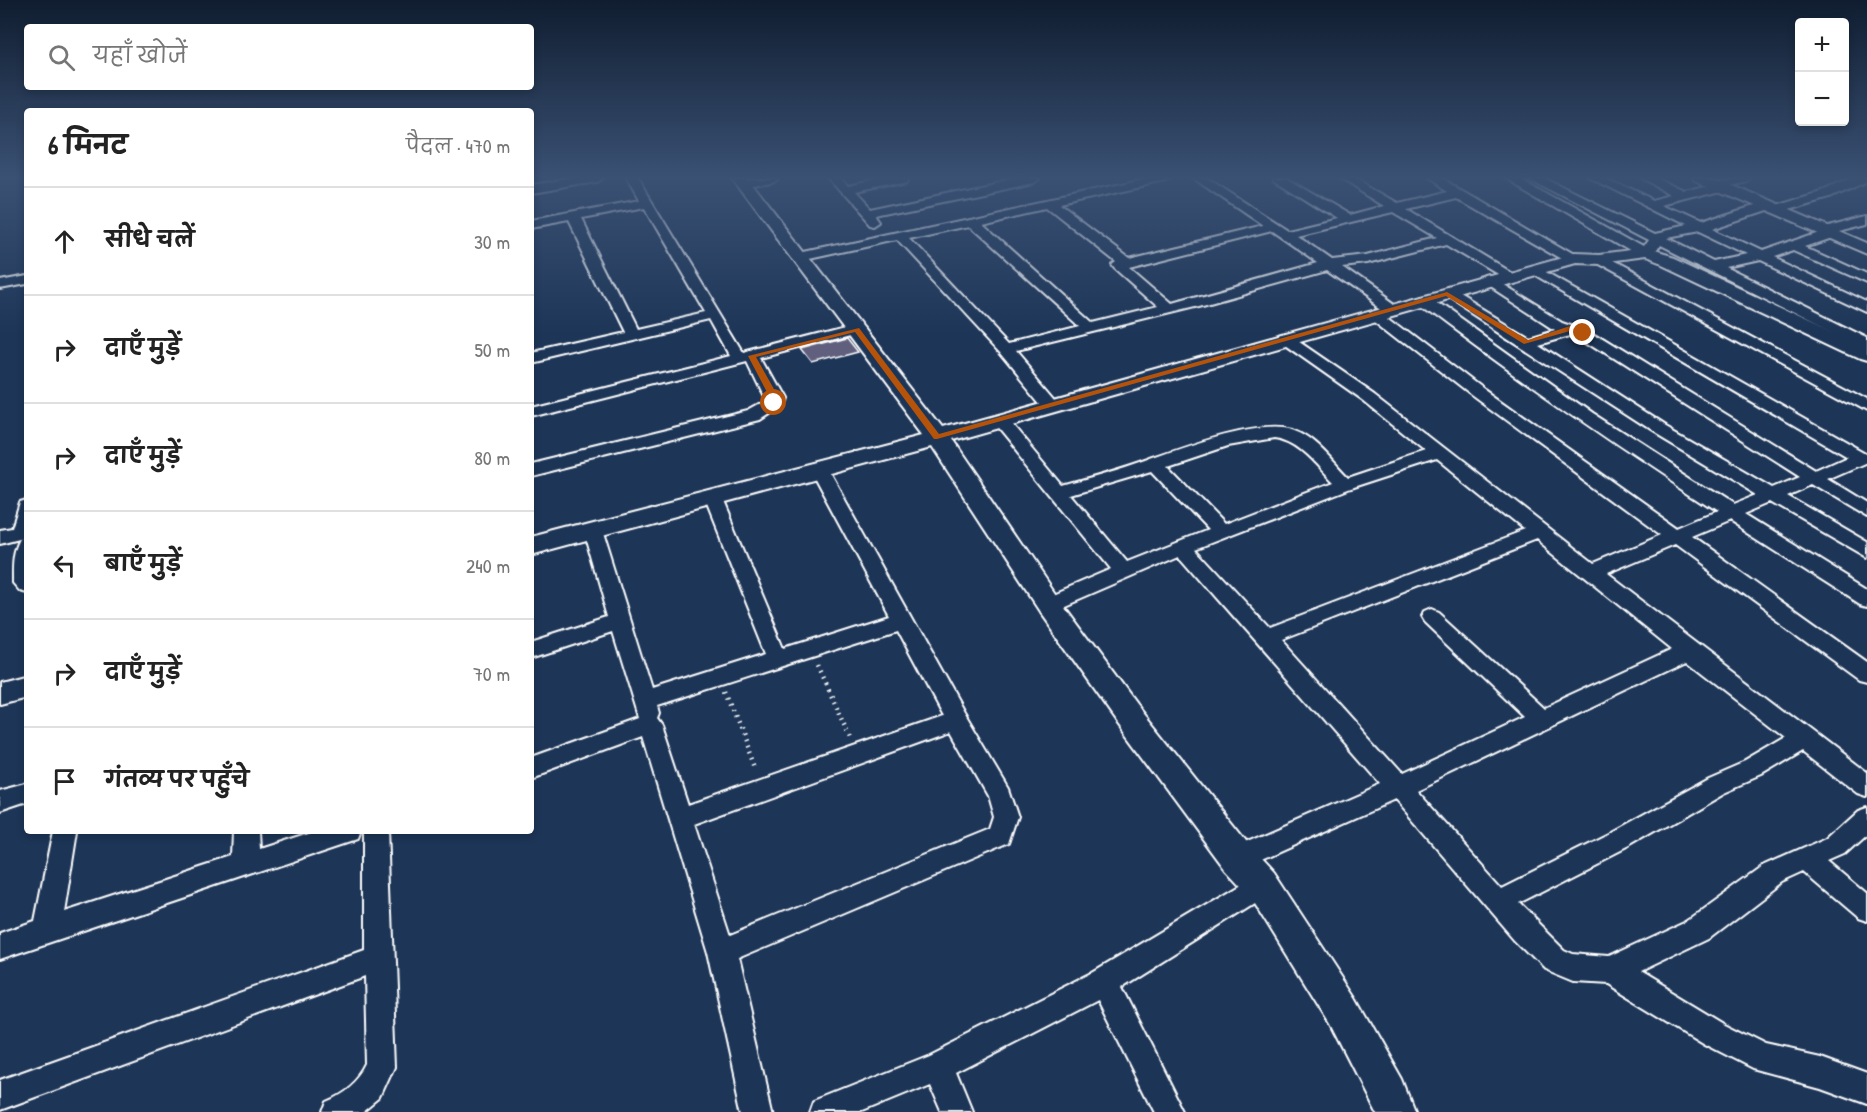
<!DOCTYPE html>
<html lang="hi">
<meta charset="utf-8">
<style>
:root{--surface:#fff;--page:#f2f2f2;--text:#222;--muted:#767676;--line:#e0e0e0}
body{margin:0;font-family:"Patrick Hand","Playpen Sans Deva",sans-serif;background:var(--page);color:var(--text)}
.controls{position:absolute;right:18px;top:18px;display:grid;overflow:hidden;border-radius:6px;box-shadow:0 3px 9px #0003}
.controls button{width:54px;height:54px;display:grid;place-items:center;padding:0;border:0;border-bottom:2px solid var(--line);background:var(--surface);color:var(--text);font:30px sans-serif}
.stop{position:absolute;width:18px;height:18px;margin:-14px;border:4px solid #b45309;border-radius:50%;background:#fff}
.stop.end{background:#b45309;border-color:#fff;box-shadow:0 2px 6px #0008}
.list{margin:0;padding:0;list-style:none}
h2{display:flex;justify-content:space-between;align-items:center;height:78px;margin:0;padding:0 24px;font-size:26px}
h2 small{font-size:20px;font-weight:400;color:var(--muted)}
.list li{display:grid;grid-template-columns:39px 1fr auto;gap:18px;align-items:center;box-sizing:border-box;height:108px;padding:0 24px;border-top:2px solid var(--line)}
.list b{display:block;font-size:22px;white-space:nowrap}
.list em{font-size:20px;font-style:normal;color:var(--muted)}
.icon{flex:none;width:33px;height:33px;fill:none;stroke:currentColor;stroke-width:2;stroke-linecap:round;stroke-linejoin:round}
.map{position:relative;flex:none;width:1867px;height:1112px;overflow:hidden}
.search{position:absolute;background:var(--surface);box-shadow:0 3px 9px #0003;left:24px;top:24px;width:510px;height:66px;display:flex;align-items:center;gap:15px;box-sizing:border-box;padding:0 21px;border-radius:6px;color:var(--muted);font-size:22px}
.panel{position:absolute;background:var(--surface);box-shadow:0 3px 9px #0003;left:24px;top:108px;width:510px;height:726px;border-radius:6px}
.map>svg:first-child{display:block}
.building{fill:#615e7e;stroke:#fff;stroke-width:1.5}
.lines{fill:none;stroke-linecap:round;stroke-linejoin:round}
.minor-casing{stroke:#fff;stroke-width:4}
.tertiary-casing{stroke:#fff;stroke-width:4}
.path{stroke:#fff;stroke-width:4.5;stroke-dasharray:1.5 5;stroke-linecap:butt}
.minor{fill:#1d3557;fill-rule:evenodd}
.tertiary{fill:#1d3557;fill-rule:evenodd}
.route{fill:#b45309}
</style>
<div class="map">
<svg width="1867" height="1112" viewBox="0 0 1867 1112">
<rect width="100%" height="100%" fill="#1d3557"/>
<filter id="ink" filterUnits="userSpaceOnUse"><feTurbulence type="fractalNoise" baseFrequency=".0167" numOctaves="2"/><feDisplacementMap in="SourceGraphic" scale="12" xChannelSelector="R" yChannelSelector="G"/><feConvolveMatrix kernelMatrix="1 2 1 2 8 2 1 2 1" color-interpolation-filters="sRGB"/></filter>
<g filter="url(#ink)">
<path class="building" d="M847 338 858 352 813 364 802 350Z"/>
<g class="lines">
<defs>
<path id="minor" d="M576 178H603L597 182 531 193V185Z
M626 178H638L744 353 857 324 865 329 862 332 761 358 783 398 780 406 760 419 531 476V464L748 411 766 401 747 361 531 416V406L731 356 711 320 531 363V353L623 332 569 222 531 229V221L639 201ZM644 207 706 313 636 329 581 219Z
M752 178H778L776 181 744 187 738 183 740 180Z
M828 178H841L848 186 886 178H909L907 181 854 192 870 209 1017 178H1040L1034 182 876 215 881 222 875 226 870 225Z
M1149 178H1171L1165 182 1059 205 1129 258 1263 226 1193 178H1207L1287 230 1337 218 1273 178H1287L1350 215 1384 206 1339 178H1353L1397 203 1447 191 1427 178H1442L1581 259 1579 262H1569L1456 197 1406 209 1517 276 1510 280 1505 279 1446 244 1368 264 1342 267 1397 306 1399 309 1397 312H1387L1327 270 1199 306 1016 351 1062 405 1054 410 1048 409 1001 352 897 240 801 261 794 257 801 253ZM1047 207 1116 262 1112 265 1114 268 1158 307 1093 323 981 222ZM1393 212 1437 238 1368 256 1332 260 1296 235ZM968 225 1080 326 1009 344 909 238ZM1272 231 1318 263 1172 304 1129 267Z
M1505 178H1520L1644 247 1649 240 1529 178H1544L1655 233 1686 226 1590 178H1605L1654 201 1674 196 1640 178H1656L1687 192 1711 186 1712 181 1716 180 1749 178 1747 181 1728 185 1727 190 1664 206 1701 223 1763 203H1771L1773 207 1823 192 1854 178H1867V181L1831 198 1775 214 1769 210 1712 229 1761 252 1819 232 1820 228 1867 216V224L1835 232 1834 236 1805 246 1867 274V283L1793 250 1772 257 1867 302V312L1758 261 1726 268 1867 338V349L1659 245 1651 257H1641ZM1698 232 1746 255 1714 262 1666 238Z
M1599 256 1867 399V411L1594 263 1592 260 1594 257Z
M1536 266 1867 454V462L1828 479 1867 503V517L1813 485 1788 496 1867 542V558L1772 503 1746 514 1867 589V606L1860 604 1730 521 1692 537 1867 662V682L1859 680 1675 545 1606 574 1867 773V797L1858 794 1803 751 1761 776 1724 792 1628 848 1518 904 1564 950 1573 954 1609 957 1689 920 1764 866 1827 838 1858 810 1867 807V834L1845 854 1829 861 1867 893V921L1858 918 1804 872 1782 882 1709 938 1638 972 1724 1024 1766 1045 1820 1057 1867 1074V1104L1820 1087 1753 1069 1704 1044 1606 984 1573 982 1544 970 1515 941 1394 800 1247 866 1238 870 1229 866 1225 858 1229 850 1380 784 1180 555 1055 609 1048 611 1041 609 1038 604 1041 599 1111 569 993 424 991 420 993 416H1005L1063 486C1091 478 1119 471 1146 461 1180 449 1258 419 1292 430 1316 438 1331 460 1348 477L1426 451 1363 400 1282 343 1279 340 1287 335 1292 337 1375 394 1593 564 1662 535 1473 396 1372 317 1370 314 1372 311H1382L1485 390 1679 528 1717 512C1615 446 1515 377 1418 303L1416 300 1423 296 1428 297 1592 414 1733 505 1758 495 1653 432 1440 294 1447 290 1452 291 1528 337 1555 329 1486 284 1484 281 1486 278 1491 277 1562 321 1588 330 1816 471 1847 457 1531 273 1529 270ZM1570 334 1578 336 1800 477 1774 488 1665 425 1538 343ZM1274 438C1300 441 1316 465 1333 482L1224 524 1168 466 1228 446ZM1437 460 1525 531 1270 628 1196 548 1351 488ZM1152 471 1208 530 1127 562 1071 495ZM1537 540 1672 649 1544 708 1439 612 1432 609 1425 612 1422 617 1425 622 1525 717 1402 774 1281 640ZM1687 661 1786 738 1745 762 1708 778 1610 832 1502 886 1416 790Z
M27 276V284L0 289V281Z
M820 465 826 467 829 471 964 713 1008 787 1018 817 1009 844 737 959 773 1112H743L708 952 643 737 531 778V758L640 719 613 631 531 658V642L609 617 584 530 586 525 593 524 600 525 602 530 652 690 766 654 704 499 707 495H719L722 499 785 649 889 616 811 471 814 467ZM896 630 942 716 688 804 662 725 657 718 659 713 657 706ZM951 731 988 796 994 817 990 829 730 935 694 824Z
M27 500V537L0 544V530L12 528 20 502Z
M27 537V593L20 591 13 583C13 568 12 553 20 539Z
M27 784V804L0 813V791Z
M53 831H77L64 912 233 857 234 831H258L259 849 315 831H361L358 839 349 842 0 959V933L35 921Z
M364 831H388L397 1067 383 1098 366 1112H322L326 1101C343 1094 359 1082 367 1065L365 976 0 1110V1080L364 950Z
M1262 872 1271 875 1275 884 1271 893 1122 987 1185 1112H1154L1098 1000 956 1073 972 1112H942L930 1084 862 1112H810L814 1101 929 1055 1094 972Z"/>
<path id="tertiary" d="M732 178H748L943 429 1574 254 1599 255 1646 249 1673 257 1867 347V361L1860 359 1661 265 1645 259 1599 265 1575 264 951 441 1057 597 1136 704 1250 847 1274 873 1356 998 1402 1079 1415 1112H1375L1330 1024 1250 895 1226 869 1116 720 1039 611 932 447 531 555V537L924 435Z
M1694 178H1715L1867 243V254L1696 181Z
M27 675V697L0 704V682Z"/>
</defs>
<use href="#minor" class="minor-casing"/>
<use href="#tertiary" class="tertiary-casing"/>
<path class="path" d="M817 665 850 738
M726 692 756 771"/>
<use href="#minor" class="minor"/>
<use href="#tertiary" class="tertiary"/>
</g>
</g>
<linearGradient id="sky" x2="0" y2="1"><stop stop-color="#101d30"/><stop offset="0.53" stop-color="#3a5174"/><stop offset="1" stop-color="#3a5174" stop-opacity="0"/></linearGradient>
<rect width="1867" height="334" fill="url(#sky)"/>
<path class="route" d="M1447 292 1528 340 1570 326 1586 333 1583 336 1570 331 1524 344 1446 296 937 439H934L855 332 756 357 779 398 778 403 774 405 770 403V398L748 356 859 328 939 434Z"/>
</svg>
<div class="controls">
<button>+</button>
<button>−</button>
</div>
<div class="stop" style="left:774px;top:403px"></div>
<div class="stop end" style="left:1583px;top:333px"></div>
<div class="search"><svg class="icon" aria-label="search" viewBox="0 0 24 24"><circle cx="10" cy="10" r="6"/><path d="M15 15l6 6"/></svg>यहाँ खोजें</div>
<section class="panel">
<h2>6 मिनट<small>पैदल · 470 m</small></h2>
<ul class="list">
<li><svg class="icon" aria-label="ahead" viewBox="0 0 24 24"><path d="M12 20V5M6 11l6-6 6 6"/></svg><div><b>सीधे चलें</b></div><em>30 m</em></li>
<li><svg class="icon" aria-label="right" viewBox="0 0 24 24"><path d="M7 20v-9h11M14 6l5 5-5 5"/></svg><div><b>दाएँ मुड़ें</b></div><em>50 m</em></li>
<li><svg class="icon" aria-label="right" viewBox="0 0 24 24"><path d="M7 20v-9h11M14 6l5 5-5 5"/></svg><div><b>दाएँ मुड़ें</b></div><em>80 m</em></li>
<li><svg class="icon" aria-label="left" viewBox="0 0 24 24"><path d="M17 20v-9H6M10 6l-5 5 5 5"/></svg><div><b>बाएँ मुड़ें</b></div><em>240 m</em></li>
<li><svg class="icon" aria-label="right" viewBox="0 0 24 24"><path d="M7 20v-9h11M14 6l5 5-5 5"/></svg><div><b>दाएँ मुड़ें</b></div><em>70 m</em></li>
<li><svg class="icon" aria-label="arrive" viewBox="0 0 24 24"><path d="M6 21V4h12l-3 4 3 4H6"/></svg><div><b>गंतव्य पर पहुँचे</b></div></li>
</ul>
</section>
</div>
